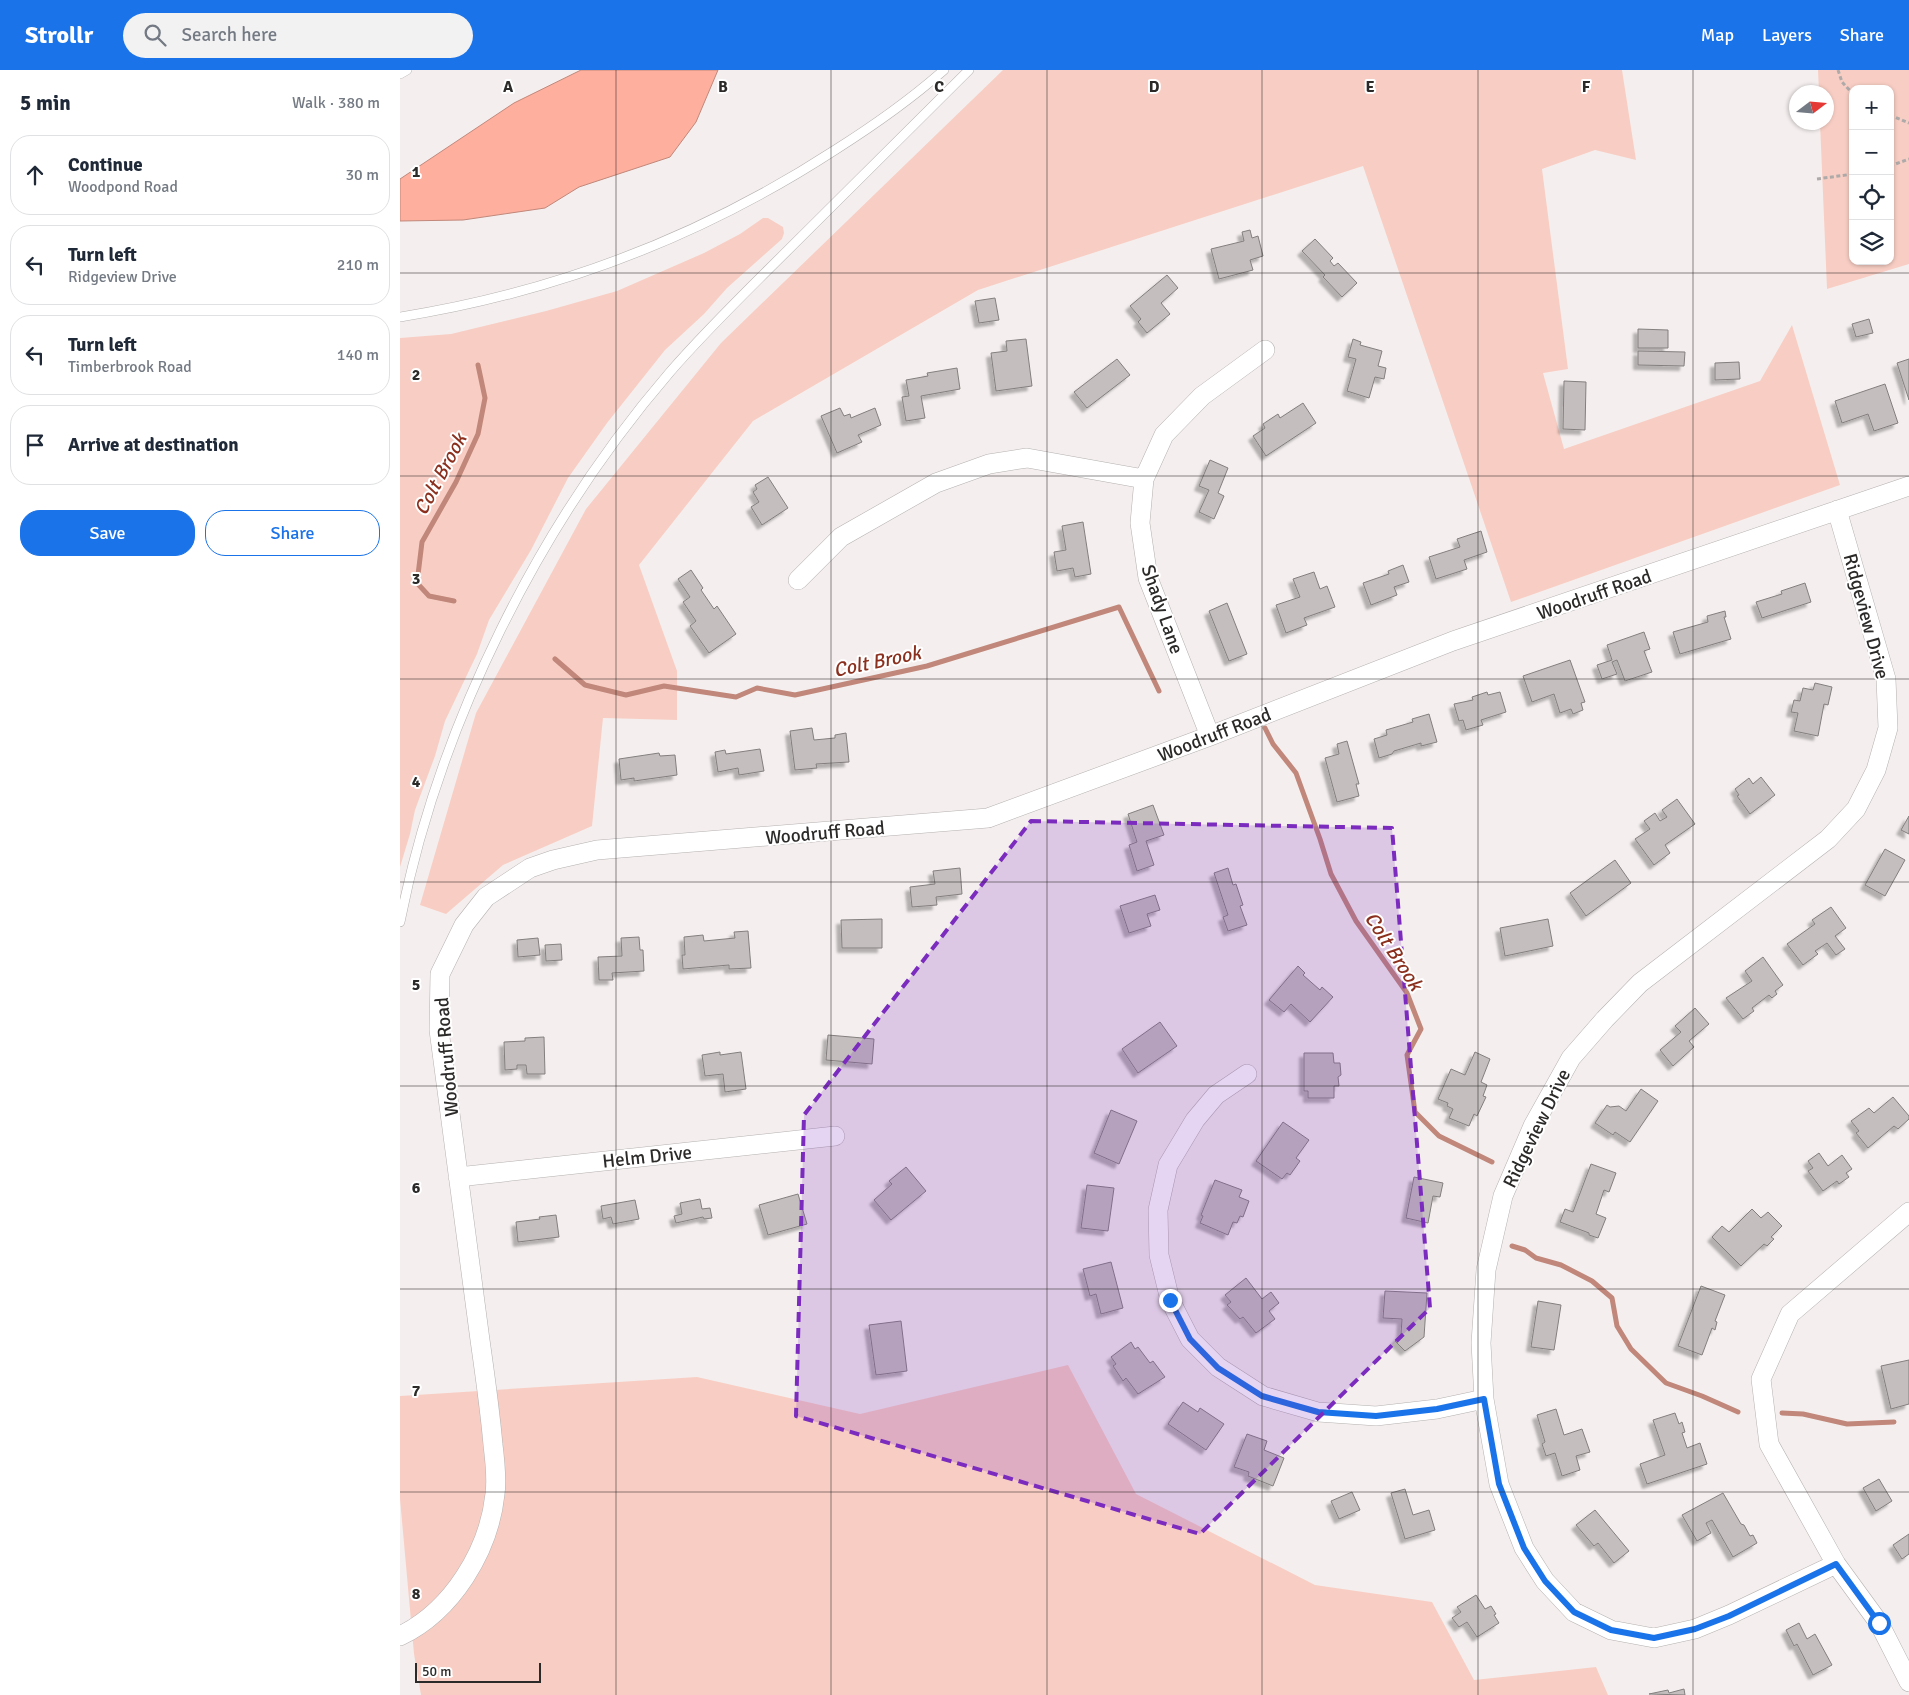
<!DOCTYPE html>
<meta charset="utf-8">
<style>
:root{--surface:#fff;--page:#f2f2f3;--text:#1f2937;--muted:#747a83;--line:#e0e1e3;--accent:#1a73e8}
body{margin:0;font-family:Signika,sans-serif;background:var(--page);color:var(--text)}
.controls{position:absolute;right:15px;top:15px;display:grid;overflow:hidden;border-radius:10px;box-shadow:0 1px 4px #0004}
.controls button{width:45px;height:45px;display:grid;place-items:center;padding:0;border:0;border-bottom:1px solid var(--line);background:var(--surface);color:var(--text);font:25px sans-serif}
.compass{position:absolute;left:1389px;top:15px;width:45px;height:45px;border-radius:50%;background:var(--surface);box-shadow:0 1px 4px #0004;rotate:74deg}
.scale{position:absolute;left:15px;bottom:12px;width:126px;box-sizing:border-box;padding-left:5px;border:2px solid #2c2a29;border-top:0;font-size:14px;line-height:18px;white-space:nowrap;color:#2c2a29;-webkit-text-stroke:4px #fff;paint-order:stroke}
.stop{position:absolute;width:15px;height:15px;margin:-11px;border:4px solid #1a73e8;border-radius:50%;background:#fff}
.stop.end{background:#1a73e8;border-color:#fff;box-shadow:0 1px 5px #0008}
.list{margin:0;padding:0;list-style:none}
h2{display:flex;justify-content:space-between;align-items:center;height:65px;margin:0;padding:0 20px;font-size:21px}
h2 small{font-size:16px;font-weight:400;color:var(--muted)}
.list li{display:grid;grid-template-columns:32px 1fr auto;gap:15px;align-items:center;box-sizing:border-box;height:80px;margin:0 10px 10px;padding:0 10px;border:1px solid var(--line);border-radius:20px}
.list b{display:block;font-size:19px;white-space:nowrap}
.list p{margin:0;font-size:16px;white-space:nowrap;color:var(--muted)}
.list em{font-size:16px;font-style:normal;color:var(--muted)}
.actions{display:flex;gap:10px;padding:15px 20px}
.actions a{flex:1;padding:11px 0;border:1px solid var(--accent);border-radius:20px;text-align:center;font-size:18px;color:var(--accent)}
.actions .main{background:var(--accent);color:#fff}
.icon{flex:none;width:28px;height:28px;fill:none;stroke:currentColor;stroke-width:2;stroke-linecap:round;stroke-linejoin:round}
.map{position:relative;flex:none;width:1509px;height:1625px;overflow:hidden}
header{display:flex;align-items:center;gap:30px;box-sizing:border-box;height:70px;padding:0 25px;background:var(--accent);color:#fff}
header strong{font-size:24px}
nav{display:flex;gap:28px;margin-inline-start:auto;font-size:18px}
.search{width:350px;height:45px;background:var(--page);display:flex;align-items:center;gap:12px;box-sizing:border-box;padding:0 18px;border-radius:28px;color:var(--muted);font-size:19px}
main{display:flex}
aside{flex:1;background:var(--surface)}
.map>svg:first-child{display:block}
.green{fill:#f8cec4;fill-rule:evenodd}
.water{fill:#ffaf9d;stroke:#c0877a}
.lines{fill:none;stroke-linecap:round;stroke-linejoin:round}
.stream{stroke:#c0877a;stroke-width:5}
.building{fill:#c4bfbe;stroke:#837f7e;filter:url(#shadow)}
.lane-casing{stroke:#b5b1b0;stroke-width:10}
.street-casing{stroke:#b5b1b0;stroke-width:20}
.path{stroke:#aeaaa9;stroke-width:3;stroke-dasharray:4 2.5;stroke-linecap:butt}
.lane{stroke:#fff;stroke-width:9}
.street{stroke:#fff;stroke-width:19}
.route{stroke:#1a73e8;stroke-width:6}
.marked{fill:#7b2cbf;fill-opacity:0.2;stroke:#7b2cbf;stroke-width:4;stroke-dasharray:10 6;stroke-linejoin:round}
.grid{fill:none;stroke:#2c2a29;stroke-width:1;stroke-opacity:0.55}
.labels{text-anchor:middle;stroke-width:4;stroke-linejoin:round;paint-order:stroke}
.street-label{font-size:19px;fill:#2c2a29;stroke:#fff}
.water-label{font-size:20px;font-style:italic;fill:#8b301e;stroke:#fff}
.grid-label{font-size:16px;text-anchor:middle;font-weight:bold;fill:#2c2a29;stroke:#fff;stroke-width:4;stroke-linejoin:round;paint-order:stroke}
</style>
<header>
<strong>Strollr</strong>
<div class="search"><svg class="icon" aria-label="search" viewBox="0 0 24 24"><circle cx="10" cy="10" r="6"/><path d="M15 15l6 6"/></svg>Search here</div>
<nav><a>Map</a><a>Layers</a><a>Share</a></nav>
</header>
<main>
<aside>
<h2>5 min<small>Walk · 380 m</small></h2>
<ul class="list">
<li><svg class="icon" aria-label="ahead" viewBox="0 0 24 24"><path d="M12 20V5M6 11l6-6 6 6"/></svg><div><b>Continue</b><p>Woodpond Road</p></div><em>30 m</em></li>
<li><svg class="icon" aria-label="left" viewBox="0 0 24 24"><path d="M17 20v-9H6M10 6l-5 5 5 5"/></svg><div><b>Turn left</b><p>Ridgeview Drive</p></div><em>210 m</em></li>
<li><svg class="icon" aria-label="left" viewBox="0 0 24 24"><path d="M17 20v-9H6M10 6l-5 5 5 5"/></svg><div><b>Turn left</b><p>Timberbrook Road</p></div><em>140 m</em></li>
<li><svg class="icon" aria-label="arrive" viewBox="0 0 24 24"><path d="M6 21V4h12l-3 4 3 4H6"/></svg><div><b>Arrive at destination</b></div></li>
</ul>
<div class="actions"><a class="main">Save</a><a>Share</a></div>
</aside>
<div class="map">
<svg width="1509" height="1625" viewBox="0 0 1509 1625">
<defs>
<filter id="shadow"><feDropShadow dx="-4.5" dy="4.5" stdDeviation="1" flood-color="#0004"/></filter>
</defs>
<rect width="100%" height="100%" fill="#f4efee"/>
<path class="green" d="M603 0H1222L1236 90 1195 80 1142 99 1168 299 1143 303 1164 379 1360 311 1392 255 1440 415 1111 532 963 96 578 220 353 351 239 495 277 601V650L203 648 192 756 103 795 46 844 20 835 76 643 186 439 321 273Z
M1418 0H1509V194L1427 219 1420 53 1426 52V22H1419ZM1453 19H1490V191H1453Z
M363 148H368L383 157 384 163 382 169 327 218 304 244 265 280 207 353 168 408 131 480 89 550 77 584 45 651 35 686 15 740 10 764 0 797V268L51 264 146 241 217 221 304 183 340 164Z
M668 1295 736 1424 915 1515 1032 1532 1074 1610 1196 1597 1208 1625H21L14 1584 0 1429V1326L297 1307 460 1344Z"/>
<path class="water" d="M181 0H318L296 52 270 87 179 117 145 138 63 150 0 151V109L114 33Z"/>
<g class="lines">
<path class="stream" d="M54 531 29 526 17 513 22 472 56 412 78 364 85 328 78 295
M155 589 185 615 226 625 264 616 336 627 357 618 395 625 527 596 719 537 759 621
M865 658 873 674 896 703 920 769 931 804 956 851 1007 923 1021 959 1007 985 1015 1042 1039 1066 1092 1092
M1112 1176 1125 1180 1136 1188 1161 1195 1192 1211 1212 1228 1217 1256 1231 1279 1266 1313 1302 1326 1338 1342
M1382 1343 1403 1344 1447 1354 1494 1352"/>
</g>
<path class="building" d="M850 160 852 168 858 166 863 186 850 190 853 200 819 209 811 179 844 171 842 162Z
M915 169 933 188 930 191 934 196 938 193 957 213 942 227 923 207 925 205 902 181Z
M767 205 778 218 761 233 770 244 747 263 738 252 741 249 730 236Z
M595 228 599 250 579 253 575 231Z
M1469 249 1473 263 1456 267 1452 254Z
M1238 259 1268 260V278H1238Z
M626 269 632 316 596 321 591 283 607 281 606 271Z
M953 269 961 272 960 275 982 281 978 296 986 298 984 309 975 307 969 328 947 321 956 289 948 287Z
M1238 281 1285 282 1284 296 1238 295Z
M717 289 730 305 687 338 674 322Z
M1509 289V330L1497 293Z
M1339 292 1340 309 1315 310V293Z
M557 298 560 319 521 326 525 348 506 351 502 327 509 326 506 310 528 306 527 303Z
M1164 311 1186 312 1185 360 1163 359Z
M1485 314 1498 353 1474 361 1468 344 1442 353 1435 331Z
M903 333 916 353 866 386 853 366 865 358 863 354 878 344 880 348Z
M440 338 444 346 450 344 451 348 475 338 481 355 458 365 462 372 437 383 421 346Z
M810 390 828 398 818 423 824 426 814 449 799 442 809 420 799 416Z
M368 407 388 438 362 455 351 437 359 432 353 422 357 419 355 415Z
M683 452 691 504 675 507 673 498 657 501 654 482 666 480 662 456Z
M1081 461 1087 482 1064 490 1067 499 1036 509 1029 487 1060 477 1057 469Z
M1003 495 1009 512 994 517 997 525 971 535 963 513 989 504 988 501Z
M291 500 303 518 301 520 314 539 317 536 336 564 309 583 290 556 296 551 283 532 290 527 278 509Z
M914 502 920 519 927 516 935 537 904 548 907 555 886 563 876 535 900 527 893 509Z
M1405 513 1411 532 1362 548 1356 532 1382 524 1381 521Z
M827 533 847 584 829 591 809 541Z
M1325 541 1326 547H1324L1331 569 1280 584 1273 562 1308 552 1307 546Z
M1244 562 1250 579 1244 581 1252 602 1225 611 1217 590 1212 592 1217 604 1202 609 1197 595 1212 590 1207 575Z
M1170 590 1185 632 1181 633 1183 640 1173 644 1171 639 1160 643 1154 624 1132 632 1123 606Z
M1415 613 1432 617 1428 635 1424 634 1418 666 1394 661 1398 643 1391 642 1394 630 1400 631 1403 618 1413 620Z
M1087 622 1088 625 1100 622 1106 642 1081 650 1083 655 1066 660 1063 650 1059 651 1054 634 1073 630 1072 627Z
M1029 644 1037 672 1021 676V673L994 681 992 684 979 688 974 669 987 665 986 660 1013 652 1012 649Z
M412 658 414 670 435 668V665L446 663 449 692 416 694 417 698 395 700 390 661Z
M947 671 959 714H956L959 726 937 732 925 688 939 684 937 674Z
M360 679 364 701 339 705 338 698 318 702 315 682 325 680 326 684Z
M259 683 260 686 275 685 277 705 234 711V708L221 710 219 689Z
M1361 707 1375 725 1350 744 1337 726 1339 725 1335 719 1349 708 1353 714Z
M1277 729 1295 754 1265 775 1270 783 1254 795 1235 769 1250 759 1244 751 1255 743 1260 751 1267 747 1262 740Z
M753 735 764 765 746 771 754 795 737 801 729 775 737 772 728 744Z
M1509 746V764L1501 760Z
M1485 779 1505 790 1485 826 1465 815Z
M1215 790 1231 813 1186 846 1170 823Z
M560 798 562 824 536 827 537 835 512 837 510 817 535 814 533 801Z
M828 798 833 815 836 814 843 835 840 836 847 855 828 861 823 847 828 845 814 803Z
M755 825 760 840 747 844 751 856 729 863 720 836Z
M1431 837 1446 858 1435 866 1445 879 1436 885 1427 873 1415 881 1418 884 1403 895 1387 874 1415 854 1412 850Z
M482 849V878H442L441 850Z
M1148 849 1153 876 1105 886 1100 858Z
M348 861 351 898 329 899V895L283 899 282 885H285L284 867 303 865 304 871 335 868 334 862Z
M239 867 240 880H243L244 901 212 903 213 910H199L198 887 222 886 221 868Z
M138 868 140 885 118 887 117 870Z
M161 874 162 890 146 891 145 875Z
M1363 887 1383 915 1375 921 1377 924 1372 928 1369 925 1352 938 1354 941 1343 949 1326 928 1352 911 1345 901Z
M898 896 905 903 903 905 920 920 922 917 933 927 910 952 891 934 884 942 869 930Z
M1295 938 1309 954 1289 971 1294 977 1273 996 1260 980 1281 962 1275 956Z
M760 952 777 976 738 1003 722 979Z
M428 965 474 969 472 994 426 990Z
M144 967 145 1004H127L126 995H117V999L105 1000 104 972 125 971V968Z
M320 982V985L341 982 346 1019 325 1022 323 1004 305 1006 302 985Z
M1075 982 1090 989 1081 1012 1087 1015 1083 1026 1086 1027 1077 1046 1074 1044 1069 1056 1049 1048 1053 1039 1047 1036 1048 1033 1038 1029 1051 999 1065 1005Z
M904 983H933L934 993H940L941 1005 938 1007 939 1016H934V1028H908V1021H904Z
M1241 1019 1258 1031 1230 1072 1215 1062 1213 1065 1195 1053 1207 1035 1210 1037 1219 1036 1226 1041Z
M1493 1027 1509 1046V1049L1498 1059 1494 1056 1468 1078 1456 1063 1459 1061 1451 1051 1469 1038 1474 1043Z
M711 1040 737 1051 719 1094 694 1083Z
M883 1052 909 1070 896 1088 900 1091 890 1105 887 1103 882 1109 856 1091Z
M1419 1083 1428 1096 1442 1085 1452 1099 1446 1103 1449 1107 1439 1114 1437 1111 1423 1121 1408 1101 1413 1098 1408 1091Z
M1191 1094 1216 1103 1209 1122 1204 1120 1196 1144 1206 1148 1198 1168 1189 1165V1163L1160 1152 1165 1139 1173 1142Z
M506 1097 526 1121 491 1150 474 1130 492 1114 489 1111Z
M1014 1107 1043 1113 1040 1127 1033 1126 1028 1153 1006 1148Z
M815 1110 842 1120 839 1127 849 1131 843 1147 840 1146 837 1153 833 1152 828 1165 800 1153 803 1146 801 1145Z
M687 1115 714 1118 708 1161 681 1158Z
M398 1124 407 1154 368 1165 359 1135Z
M300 1129 302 1139 310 1138 312 1148 304 1149 303 1147 276 1153 274 1146 282 1144 280 1133Z
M235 1130 239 1149 213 1154 211 1147 203 1149 201 1136Z
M1352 1139 1361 1148 1368 1142 1382 1156 1371 1167 1374 1169 1367 1176 1364 1174 1341 1196 1312 1167 1322 1156 1329 1162Z
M156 1145 159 1167 118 1172 116 1152 140 1149 139 1147Z
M711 1192 723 1238 701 1244 696 1224 690 1226 683 1199Z
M846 1208 862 1229 871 1222 879 1233 869 1241 875 1249 856 1263 843 1247 840 1249 827 1235 831 1232 825 1225Z
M1301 1216 1325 1225 1315 1251 1317 1252 1315 1260 1312 1258 1302 1285 1278 1276Z
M985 1221 1027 1223 1024 1267 1005 1281 995 1271 1001 1264 1002 1249 983 1248Z
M1138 1231 1161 1235 1154 1280 1131 1277Z
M501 1251 507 1301 476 1305 469 1255Z
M731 1272 735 1279 738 1277 750 1293 753 1291 765 1307 738 1324 726 1308 723 1311 713 1296 716 1294 711 1287Z
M1509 1290V1334L1491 1339 1481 1296Z
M783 1332 798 1342 800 1338 824 1354 806 1380 768 1354Z
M1156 1339 1164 1365 1182 1359 1190 1382 1176 1386 1180 1400 1162 1406 1155 1383 1146 1386 1142 1374 1145 1372 1137 1345Z
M1275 1343 1279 1354 1282 1352 1285 1362 1282 1363 1287 1378 1300 1373 1307 1394 1247 1414 1240 1394 1265 1385 1253 1350Z
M847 1364 867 1371 864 1380 884 1388 873 1416 848 1406 849 1402 834 1397Z
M1479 1409 1492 1431 1476 1441 1463 1418Z
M1005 1419 1013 1445 1029 1440 1035 1460 1005 1469 991 1423Z
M952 1422 960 1440 939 1449 931 1431Z
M1323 1423 1341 1454 1344 1455 1350 1466 1353 1465 1357 1473 1333 1487 1312 1450 1306 1453 1311 1463 1297 1471 1282 1445Z
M1195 1440 1229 1481 1214 1493 1198 1473 1194 1476 1176 1455Z
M1509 1464V1484L1502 1489 1493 1475Z
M1076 1525 1085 1539 1091 1536 1096 1544 1094 1545 1099 1553 1077 1567 1067 1552 1059 1557 1052 1548 1061 1542 1057 1537Z
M1399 1553 1407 1569 1415 1564 1432 1595 1413 1605 1397 1574 1394 1576 1386 1560Z
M1284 1619 1285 1625 1249 1624 1268 1620 1269 1623Z"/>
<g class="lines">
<defs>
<path id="lane" d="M0 4 7 0
M0 247C157 222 301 167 435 80 473 56 510 30 544 0
M0 852C39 655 139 454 270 302 309 257 352 216 394 174 453 116 511 58 569 0"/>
<path id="street" d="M398 510 441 467 536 413 589 394 627 388 744 409
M810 666 748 508 740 453 744 409 764 365 802 326 865 280
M847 1004 816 1025 795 1050 768 1095 758 1140 759 1185 770 1230 790 1269 818 1297 863 1326 918 1342 976 1346 1037 1339 1084 1329
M58 1107 435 1066
M1509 1142 1390 1244 1361 1309 1369 1374 1436 1494 1479 1553 1509 1612
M1436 1494 1329 1545 1295 1559 1254 1568 1211 1560 1174 1542 1145 1511 1124 1478 1099 1414 1084 1329 1081 1273 1086 1200 1103 1126 1133 1056 1171 988 1205 949 1240 913 1428 769 1456 739 1476 700 1488 658 1486 609 1437 440
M0 1566C52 1541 89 1481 95 1424 97 1409 95 1391 93 1375 90 1340 85 1305 80 1270 66 1167 53 1063 39 960L40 904 64 855 86 827 130 798 153 790 197 780 588 748 810 666 1053 571 1509 416"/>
</defs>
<use href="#lane" class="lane-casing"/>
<use href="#street" class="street-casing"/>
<path class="path" d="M1438 0 1442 12 1453 24
M1490 45 1509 53
M1490 96 1509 89
M1417 109 1453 104"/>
<use href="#lane" class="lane"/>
<use href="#street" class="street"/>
</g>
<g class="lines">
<path class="route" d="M770 1230 790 1269 818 1298 862 1326 918 1342 976 1346 1037 1339 1084 1329 1099 1414 1124 1478 1145 1511 1174 1542 1211 1560 1254 1568 1295 1559 1329 1546 1436 1494 1479 1553"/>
</g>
<path class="marked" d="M631 751 992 758 1030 1238 800 1464 396 1346 404 1045Z"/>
<path class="grid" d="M216 0V1625M431 0V1625M647 0V1625M862 0V1625M1078 0V1625M1293 0V1625M0 203H1509M0 406H1509M0 609H1509M0 812H1509M0 1016H1509M0 1219H1509M0 1422H1509"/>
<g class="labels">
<g class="street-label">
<text transform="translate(1194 524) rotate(-19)" y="7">Woodruff Road</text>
<text transform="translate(763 539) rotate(71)" y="7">Shady Lane</text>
<text transform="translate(1467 546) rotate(75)" y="7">Ridgeview Drive</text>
<text transform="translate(814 664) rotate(-21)" y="7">Woodruff Road</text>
<text transform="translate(425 762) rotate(-5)" y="7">Woodruff Road</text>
<text transform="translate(46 987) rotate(-95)" y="7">Woodruff Road</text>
<text transform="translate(1136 1058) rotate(-64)" y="7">Ridgeview Drive</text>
<text transform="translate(247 1086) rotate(-6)" y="7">Helm Drive</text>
</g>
<g class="water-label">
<text transform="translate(40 404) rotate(-62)" y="7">Colt Brook</text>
<text transform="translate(477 591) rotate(-12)" y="7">Colt Brook</text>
<text transform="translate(994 881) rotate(57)" y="7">Colt Brook</text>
</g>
</g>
<g class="grid-label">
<text x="108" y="22">A</text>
<text x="323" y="22">B</text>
<text x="539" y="22">C</text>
<text x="754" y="22">D</text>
<text x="970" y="22">E</text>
<text x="1186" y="22">F</text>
<text x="16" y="107">1</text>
<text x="16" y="310">2</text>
<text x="16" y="514">3</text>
<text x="16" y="717">4</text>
<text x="16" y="920">5</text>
<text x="16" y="1123">6</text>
<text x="16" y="1326">7</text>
<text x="16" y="1529">8</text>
</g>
</svg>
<div class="controls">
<button>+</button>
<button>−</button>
<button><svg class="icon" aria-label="locate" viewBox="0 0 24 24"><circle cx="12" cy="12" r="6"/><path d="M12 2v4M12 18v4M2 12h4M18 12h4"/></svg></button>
<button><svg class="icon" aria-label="layers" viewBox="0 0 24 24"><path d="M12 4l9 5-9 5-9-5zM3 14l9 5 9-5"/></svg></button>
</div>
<svg class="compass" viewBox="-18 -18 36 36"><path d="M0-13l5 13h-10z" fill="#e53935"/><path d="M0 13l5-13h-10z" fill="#747a83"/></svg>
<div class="scale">50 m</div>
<div class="stop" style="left:1479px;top:1553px"></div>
<div class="stop end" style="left:770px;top:1230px"></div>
</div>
</main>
